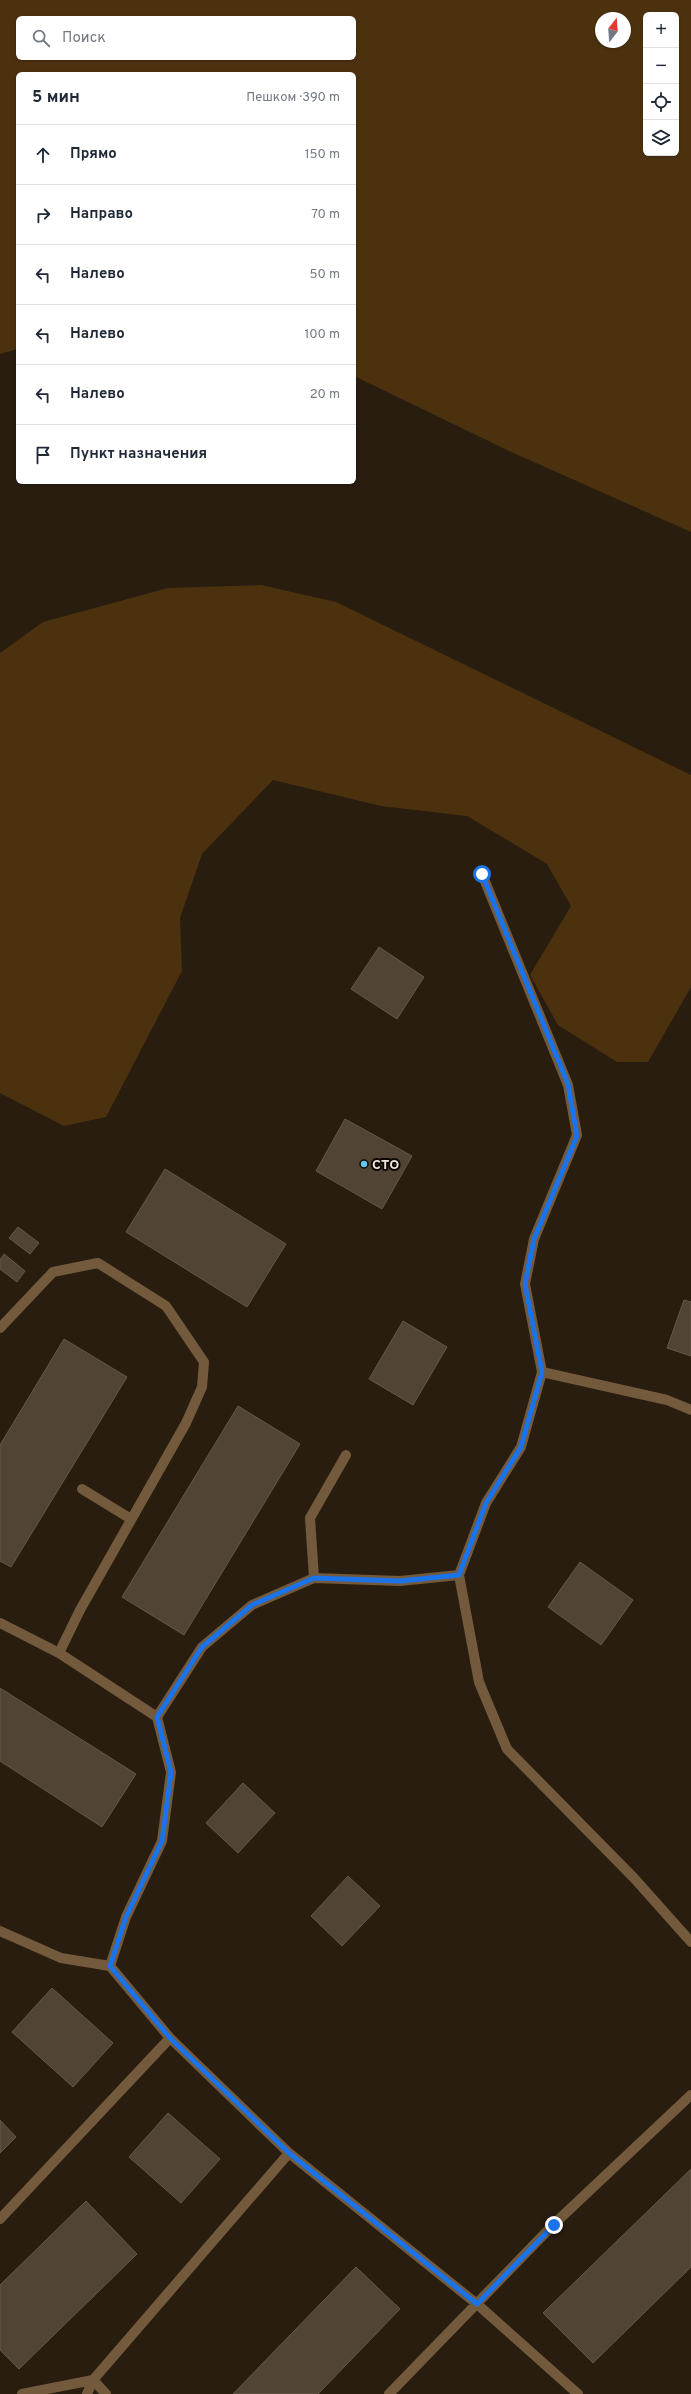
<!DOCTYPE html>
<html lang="ru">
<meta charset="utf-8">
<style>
:root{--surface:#fff;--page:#f6f6f7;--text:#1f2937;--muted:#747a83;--line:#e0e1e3}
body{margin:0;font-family:Overpass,sans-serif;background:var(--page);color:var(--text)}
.controls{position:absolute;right:12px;top:12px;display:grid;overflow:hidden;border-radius:6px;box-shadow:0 1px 3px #0004}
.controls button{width:36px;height:36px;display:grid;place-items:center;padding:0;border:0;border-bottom:1px solid var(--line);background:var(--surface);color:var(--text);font:20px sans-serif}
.compass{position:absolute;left:595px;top:12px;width:36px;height:36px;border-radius:50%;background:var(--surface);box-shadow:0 1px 3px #0004;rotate:17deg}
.stop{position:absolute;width:12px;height:12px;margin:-9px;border:3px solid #1a73e8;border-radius:50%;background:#fff}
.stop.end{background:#1a73e8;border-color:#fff;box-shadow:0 1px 4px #0008}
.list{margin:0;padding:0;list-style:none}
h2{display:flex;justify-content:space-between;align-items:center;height:52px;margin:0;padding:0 16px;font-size:17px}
h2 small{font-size:13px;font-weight:400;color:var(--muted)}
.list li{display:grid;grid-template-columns:26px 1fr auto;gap:12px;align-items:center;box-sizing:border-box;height:60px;padding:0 16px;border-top:1px solid var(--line)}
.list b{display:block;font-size:15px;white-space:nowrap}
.list em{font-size:13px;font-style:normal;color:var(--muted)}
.icon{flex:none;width:22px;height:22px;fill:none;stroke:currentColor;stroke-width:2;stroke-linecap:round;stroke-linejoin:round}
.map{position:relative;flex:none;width:691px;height:2394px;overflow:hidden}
.search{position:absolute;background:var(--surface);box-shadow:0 1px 3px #0004;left:16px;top:16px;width:340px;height:44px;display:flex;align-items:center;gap:10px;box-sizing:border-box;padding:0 14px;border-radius:6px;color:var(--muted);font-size:15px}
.panel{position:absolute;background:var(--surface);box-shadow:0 1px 3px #0004;left:16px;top:72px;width:340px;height:412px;border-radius:6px}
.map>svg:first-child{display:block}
.green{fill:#4c310f;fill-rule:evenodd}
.building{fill:#514435;stroke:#665848}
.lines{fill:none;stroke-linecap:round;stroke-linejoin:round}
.minor{stroke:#745a3c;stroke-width:10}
.route{stroke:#1a73e8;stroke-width:5}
.poi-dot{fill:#66c4ef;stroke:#0d0804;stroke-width:1.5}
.labels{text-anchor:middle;stroke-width:4;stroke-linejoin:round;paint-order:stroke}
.poi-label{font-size:14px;font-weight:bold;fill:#eee6dd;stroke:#0d0804;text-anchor:start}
</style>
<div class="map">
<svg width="691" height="2394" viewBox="0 0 691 2394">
<rect width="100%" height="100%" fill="#291d0f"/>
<path class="green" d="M0 0H691V532L507 450 354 376V74H18V349L0 354ZM646 15H676V153H646ZM18 18H354V58H18ZM601 18H625V42H601Z
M261 585 336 602 691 775V987L648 1062H617L558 1025 530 975 571 906 547 864 467 816 381 806 273 780 202 854 180 918 182 971 106 1117 64 1126 0 1093V653L43 622 168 588Z"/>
<path class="building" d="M379 947 424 977 397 1019 351 989Z
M345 1119 412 1156 382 1209 316 1171Z
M165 1169 286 1244 247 1307 126 1232Z
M18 1227 39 1243 30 1254 9 1238Z
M4 1254 25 1271 17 1282 0 1269V1260Z
M684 1300 691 1302V1356L667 1348Z
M403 1321 447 1347 413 1405 369 1379Z
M64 1339 127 1377 11 1567 0 1561V1445Z
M238 1406 300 1444 184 1635 122 1597Z
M580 1562 633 1600 601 1645 548 1607Z
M0 1688 136 1774 102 1827 0 1761Z
M243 1783 275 1813 238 1853 206 1823Z
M348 1876 380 1906 342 1946 311 1916Z
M52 1988 113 2043 73 2087 12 2032Z
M168 2113 220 2159 181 2203 129 2157Z
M0 2120 16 2137 0 2153Z
M691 2169V2267L593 2363 543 2313Z
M86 2201 137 2254 19 2369 0 2350V2285Z
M356 2267 400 2309 318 2394H233Z"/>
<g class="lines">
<path class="minor" d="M0 1328 53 1272 98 1263 166 1306 204 1362 202 1387 186 1423 80 1610 59 1653 157 1717 171 1772 162 1841 126 1917 110 1966
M542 1372 667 1400 691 1410
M82 1489 131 1519
M459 1575 486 1503 521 1447 542 1372 525 1284 534 1239 577 1135 568 1085 482 874
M314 1578 310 1518 346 1455
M0 1623 59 1653
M157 1717 202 1647 252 1605 314 1578 400 1581 459 1575 479 1682 507 1749 634 1878 691 1942
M0 1931 61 1958 110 1966 170 2038 289 2153 477 2304 578 2394
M0 2219 170 2038
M22 2394 93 2380 289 2153
M87 2394 93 2380 106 2394
M389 2394 553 2225 691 2095"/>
</g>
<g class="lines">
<path class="route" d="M482 874 568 1084 577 1136 534 1239 525 1284 542 1372 521 1447 486 1503 459 1575 400 1581 314 1578 252 1605 202 1647 157 1717 171 1772 162 1841 126 1917 110 1966 170 2038 289 2153 477 2304 554 2225"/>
</g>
<circle class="poi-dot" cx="364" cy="1164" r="4"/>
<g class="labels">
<g class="poi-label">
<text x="372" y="1169">СТО</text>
</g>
</g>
</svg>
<div class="controls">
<button>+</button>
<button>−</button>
<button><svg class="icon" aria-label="locate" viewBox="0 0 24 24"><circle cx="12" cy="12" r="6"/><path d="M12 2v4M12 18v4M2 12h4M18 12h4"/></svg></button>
<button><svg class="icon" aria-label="layers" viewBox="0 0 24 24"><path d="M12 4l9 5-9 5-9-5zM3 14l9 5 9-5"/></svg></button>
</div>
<svg class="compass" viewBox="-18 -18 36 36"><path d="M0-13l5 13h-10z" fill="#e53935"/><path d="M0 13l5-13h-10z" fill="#747a83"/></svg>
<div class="stop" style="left:482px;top:874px"></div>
<div class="stop end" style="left:554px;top:2225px"></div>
<div class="search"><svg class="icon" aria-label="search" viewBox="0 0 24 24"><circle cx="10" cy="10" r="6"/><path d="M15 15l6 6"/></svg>Поиск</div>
<section class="panel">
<h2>5 мин<small>Пешком · 390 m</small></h2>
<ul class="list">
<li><svg class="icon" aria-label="ahead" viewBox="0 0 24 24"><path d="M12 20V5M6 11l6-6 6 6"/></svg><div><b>Прямо</b></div><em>150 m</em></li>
<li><svg class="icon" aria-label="right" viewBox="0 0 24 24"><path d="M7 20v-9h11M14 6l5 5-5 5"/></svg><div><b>Направо</b></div><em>70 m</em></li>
<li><svg class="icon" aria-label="left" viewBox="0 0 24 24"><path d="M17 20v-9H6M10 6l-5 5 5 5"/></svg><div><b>Налево</b></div><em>50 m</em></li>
<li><svg class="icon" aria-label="left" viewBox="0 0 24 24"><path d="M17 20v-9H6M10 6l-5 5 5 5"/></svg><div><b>Налево</b></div><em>100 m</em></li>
<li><svg class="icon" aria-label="left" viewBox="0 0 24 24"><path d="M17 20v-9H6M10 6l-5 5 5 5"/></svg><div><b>Налево</b></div><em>20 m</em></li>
<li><svg class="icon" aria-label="arrive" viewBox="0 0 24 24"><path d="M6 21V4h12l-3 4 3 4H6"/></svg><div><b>Пункт назначения</b></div></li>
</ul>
</section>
</div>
